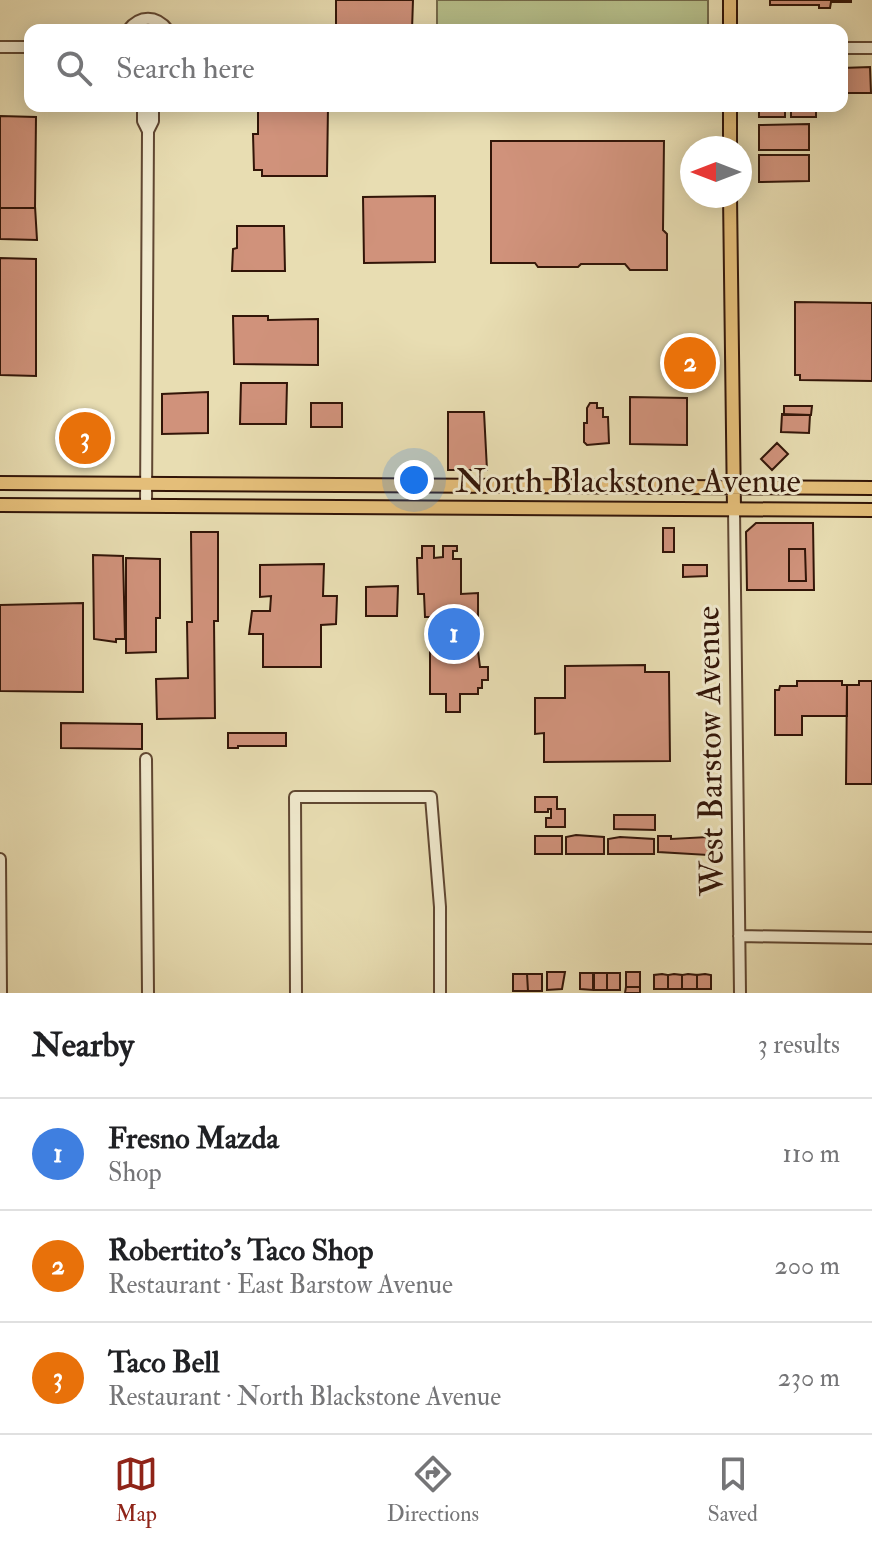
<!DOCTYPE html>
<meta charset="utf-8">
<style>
:root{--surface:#fff;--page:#f2f2f2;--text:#202124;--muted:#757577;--line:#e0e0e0;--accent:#8f2418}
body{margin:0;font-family:"IM FELL Double Pica",serif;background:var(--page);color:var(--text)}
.compass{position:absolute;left:680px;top:136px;width:72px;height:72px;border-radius:50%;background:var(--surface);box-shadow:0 4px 20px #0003;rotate:270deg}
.you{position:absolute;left:414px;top:480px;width:28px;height:28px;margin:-20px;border:6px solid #fff;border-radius:50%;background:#1a73e8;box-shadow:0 0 0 12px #1a73e833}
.badge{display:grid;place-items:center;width:52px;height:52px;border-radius:50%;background:var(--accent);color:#fff;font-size:26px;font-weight:700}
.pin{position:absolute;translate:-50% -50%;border:4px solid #fff;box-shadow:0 2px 8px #0006}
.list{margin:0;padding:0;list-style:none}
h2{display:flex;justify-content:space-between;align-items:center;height:104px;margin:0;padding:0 32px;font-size:34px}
h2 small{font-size:26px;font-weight:400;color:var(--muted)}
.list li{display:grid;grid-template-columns:52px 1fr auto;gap:24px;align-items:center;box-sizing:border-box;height:112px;padding:0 32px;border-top:2px solid var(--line)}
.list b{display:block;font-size:30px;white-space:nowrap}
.list p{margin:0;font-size:26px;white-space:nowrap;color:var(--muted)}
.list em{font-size:26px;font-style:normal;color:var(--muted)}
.icon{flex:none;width:44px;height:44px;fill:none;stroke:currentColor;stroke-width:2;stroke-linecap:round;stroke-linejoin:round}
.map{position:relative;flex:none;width:872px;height:993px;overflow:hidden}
.search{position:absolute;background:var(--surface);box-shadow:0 4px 20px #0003;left:24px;right:24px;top:24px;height:88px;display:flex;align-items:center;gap:20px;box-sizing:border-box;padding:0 28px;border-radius:16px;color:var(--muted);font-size:30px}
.sheet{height:440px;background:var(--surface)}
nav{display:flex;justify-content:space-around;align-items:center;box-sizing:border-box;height:112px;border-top:2px solid var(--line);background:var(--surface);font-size:22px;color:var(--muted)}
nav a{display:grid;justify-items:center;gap:4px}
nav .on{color:var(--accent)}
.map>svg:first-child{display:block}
.green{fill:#b7c08b;stroke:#746a4a;stroke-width:2}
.building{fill:#d0927b;stroke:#321508;stroke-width:2}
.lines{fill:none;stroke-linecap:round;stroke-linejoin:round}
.minor-casing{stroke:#604732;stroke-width:14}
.major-casing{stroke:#321508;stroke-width:16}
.minor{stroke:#f0e9cd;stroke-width:10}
.major{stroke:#e4be79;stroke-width:12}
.labels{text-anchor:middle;stroke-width:6;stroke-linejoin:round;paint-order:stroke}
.street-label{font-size:34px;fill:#321508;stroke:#f0e9cd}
</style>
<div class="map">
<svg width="872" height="993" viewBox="0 0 872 993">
<rect width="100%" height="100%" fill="#e8ddb2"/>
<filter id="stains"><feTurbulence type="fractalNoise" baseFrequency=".0025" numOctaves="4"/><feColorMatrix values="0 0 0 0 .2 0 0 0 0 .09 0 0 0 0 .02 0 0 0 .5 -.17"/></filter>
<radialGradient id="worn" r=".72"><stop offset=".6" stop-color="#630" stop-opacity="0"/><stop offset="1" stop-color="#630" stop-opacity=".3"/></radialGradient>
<path class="green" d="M437 0H708V30H437Z
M437 106H556V109L437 108Z"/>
<path class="building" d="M336 0H413L412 30H336Z
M770 0H851V2H831L830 8H819V5H770Z
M870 67 871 93H842V68Z
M258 106H328L327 176H262V170H254L253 134H258Z
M759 106H785V117H759Z
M791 106H816V117H791Z
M0 116 36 117 35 208H0Z
M809 124V150H759V125Z
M491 141H664L663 230 667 234V270H630L625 264H581L578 267H538L535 263H491Z
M759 155H809V181L759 182Z
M435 196V262L364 263 363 197Z
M35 206 37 240 0 239V208H35Z
M237 226H284L285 271H232L233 249 237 248Z
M0 258 36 259V376L0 375Z
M795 302 872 303V381L800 380V375H795Z
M233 316H268V320L318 319V365L234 364Z
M708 358V372H679V367H673V359Z
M241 383H287L286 424H240Z
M208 392V433L162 434V394Z
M630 397 687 398V445L630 444Z
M311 403H342V427H311Z
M590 403H597V408H603V417H608L609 443 587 445 584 442V423H587V408Z
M784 406H812L811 415H784Z
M448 412H484L487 470H448Z
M782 414 810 415 809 433 781 432Z
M83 416H92L91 456H79V420H82Z
M777 443 788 454 772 470 761 459Z
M756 523H813L814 590H747L746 532Z
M663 528H674V552H663Z
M191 532H218V621H214L215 718 157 719 156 679 188 678 187 622H192Z
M422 546H434V558L443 557V546H457V551H453V559H461V594L478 593V651L480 667H488V680H482V688H478V694H460V712H446V694H430V617H425L424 594H418L417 558H422Z
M789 549H805L806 581H789Z
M93 555 123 556 125 639H116V642L94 639Z
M126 558 160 559V618H156V652L126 653Z
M324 564 323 596H337L336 624 321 625V667H263V634H249L252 611H270L271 596 260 597V565Z
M683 565H707V576L683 577Z
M398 586 397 616H366V587Z
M83 603V692L0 691V605Z
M645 665V672H669L670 761 544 762V733L535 734V698H565V666Z
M797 681H842V685H847V716H802V735H775V690H779L780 686H797Z
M859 681H872V784H846L847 685H859Z
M61 723 142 724V749L61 748Z
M228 733H286V746H238V748H228Z
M535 797H557V809H565V827H546V818H551V809H548V812H535Z
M614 815H655V830L614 829Z
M576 835 604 837V854H566V837Z
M535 836H562V854H535Z
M658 836H671V839L708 837V855L658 852Z
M620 837 654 839V854H608V839Z
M547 972H565L562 989 547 990Z
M626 972H640V987H626Z
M580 973H593V990L580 989Z
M594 973H607V990H594Z
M607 973H620V990H607Z
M513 974H527L528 991H513Z
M527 974H542V991H528Z
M662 974 668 975V989H654V975Z
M674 974 682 975V989H668V975Z
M688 974 697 975V989H682V975Z
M705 974 711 975V989H697V975Z
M626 987H640V993H625Z"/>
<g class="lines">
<defs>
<path id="minor" d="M128 30C140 15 156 15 168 30
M0 47H30
M842 48H872
M143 106V121L148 131
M146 506 148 131 153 121V106
M734 509 740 993
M146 759 148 993
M0 859 1 993
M739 936 872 938
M296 993 295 797H431L440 907V993"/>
<path id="major" d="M730 0V30
M730 106V148
M730 196 734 509
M0 483 872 488
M0 505 872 510"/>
</defs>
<use href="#minor" class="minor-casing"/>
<use href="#major" class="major-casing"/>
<use href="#minor" class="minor"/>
<use href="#major" class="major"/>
</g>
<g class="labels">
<g class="street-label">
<text x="628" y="492">North Blackstone Avenue</text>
<text transform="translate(709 751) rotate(-91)" y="12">West Barstow Avenue</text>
</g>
</g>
<rect width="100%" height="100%" filter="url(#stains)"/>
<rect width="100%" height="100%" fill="url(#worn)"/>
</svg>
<svg class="compass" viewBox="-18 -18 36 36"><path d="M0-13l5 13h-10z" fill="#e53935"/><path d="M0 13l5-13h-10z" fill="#757577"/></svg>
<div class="you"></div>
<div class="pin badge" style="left:454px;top:634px;background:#3f7fe0">1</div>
<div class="pin badge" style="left:690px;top:363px;background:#e8710a">2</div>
<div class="pin badge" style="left:85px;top:438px;background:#e8710a">3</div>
<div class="search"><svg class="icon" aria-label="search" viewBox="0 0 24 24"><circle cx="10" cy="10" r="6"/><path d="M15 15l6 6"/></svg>Search here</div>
</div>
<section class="sheet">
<h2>Nearby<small>3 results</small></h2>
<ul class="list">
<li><span class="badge" style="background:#3f7fe0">1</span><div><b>Fresno Mazda</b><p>Shop</p></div><em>110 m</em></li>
<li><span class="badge" style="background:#e8710a">2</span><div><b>Robertito's Taco Shop</b><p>Restaurant · East Barstow Avenue</p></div><em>200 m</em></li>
<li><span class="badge" style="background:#e8710a">3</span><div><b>Taco Bell</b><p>Restaurant · North Blackstone Avenue</p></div><em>230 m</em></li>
</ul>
</section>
<nav>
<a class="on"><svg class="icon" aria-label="map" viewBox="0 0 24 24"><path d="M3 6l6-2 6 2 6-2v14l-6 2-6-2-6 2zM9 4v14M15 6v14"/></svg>Map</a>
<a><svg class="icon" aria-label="directions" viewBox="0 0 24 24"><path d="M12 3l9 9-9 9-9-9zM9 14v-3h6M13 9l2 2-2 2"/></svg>Directions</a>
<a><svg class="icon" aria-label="saved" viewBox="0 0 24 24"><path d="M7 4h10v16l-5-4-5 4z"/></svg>Saved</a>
</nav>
